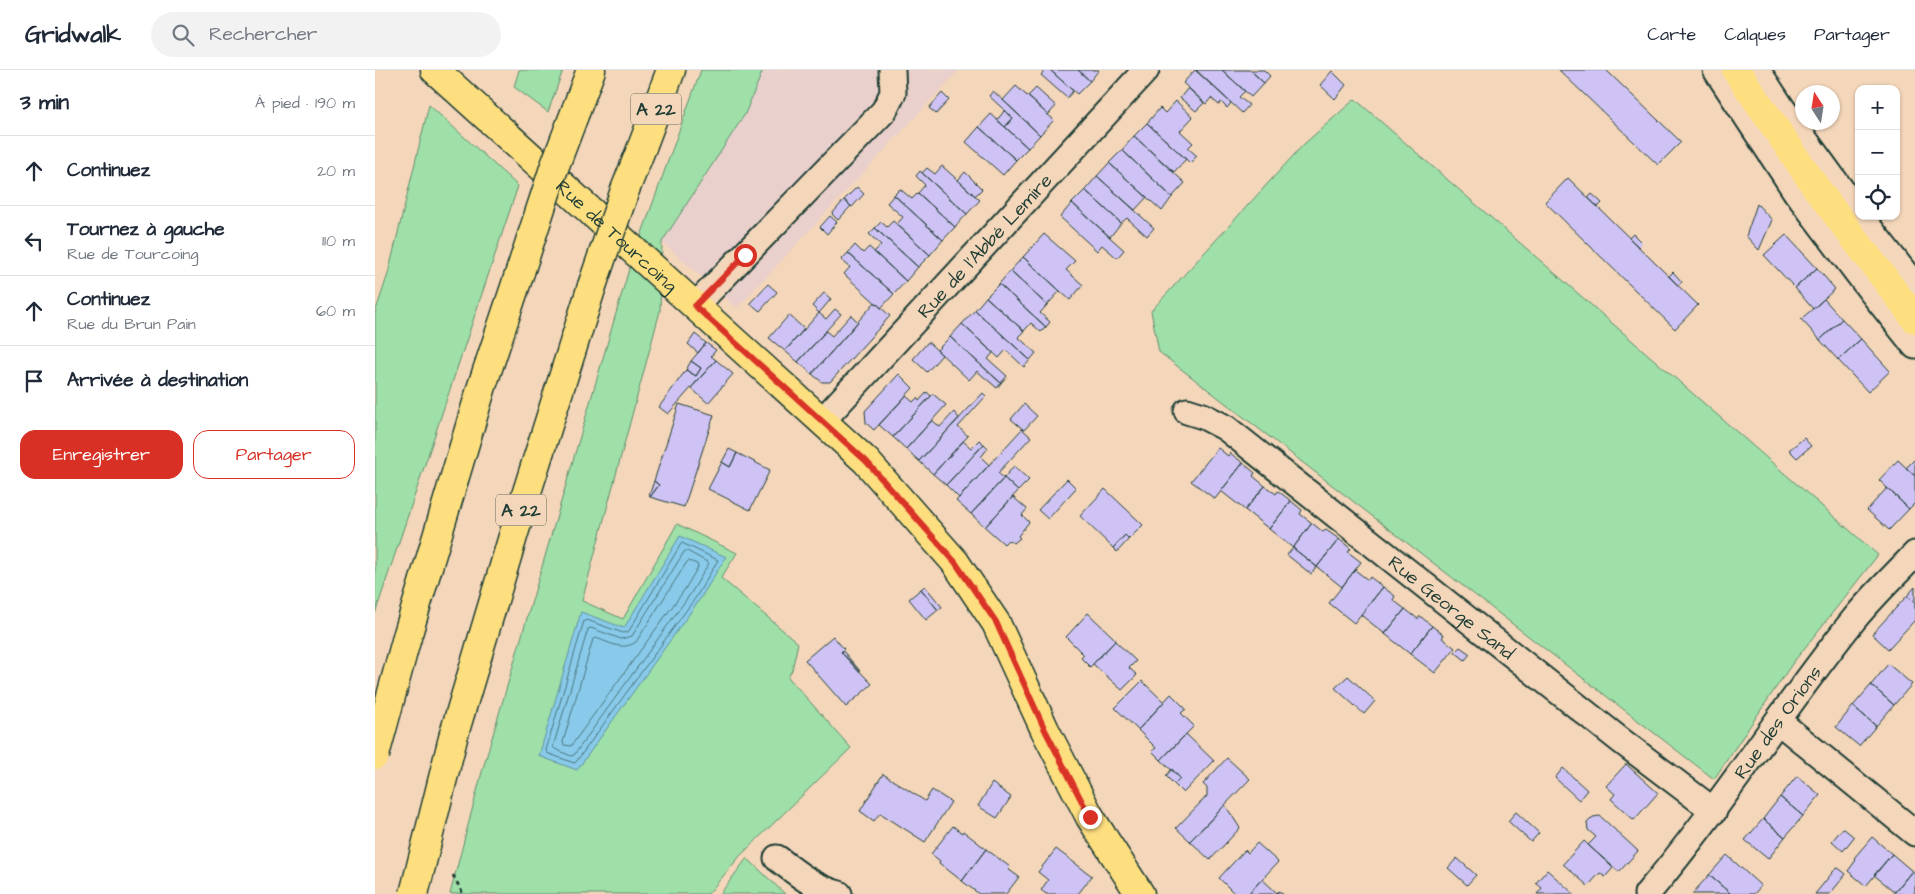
<!DOCTYPE html>
<html lang="fr">
<meta charset="utf-8">
<style>
:root{--surface:#fff;--page:#f2f2f3;--text:#1f2937;--muted:#747a83;--line:#e0e1e3;--accent:#d93025}
body{margin:0;font-family:"Architects Daughter",sans-serif;background:var(--page);color:var(--text)}
.controls{position:absolute;right:15px;top:15px;display:grid;overflow:hidden;border-radius:10px;box-shadow:0 1px 4px #0004}
.controls button{width:45px;height:45px;display:grid;place-items:center;padding:0;border:0;border-bottom:1px solid var(--line);background:var(--surface);color:var(--text);font:25px sans-serif}
.compass{position:absolute;left:1420px;top:15px;width:45px;height:45px;border-radius:50%;background:var(--surface);box-shadow:0 1px 4px #0004;rotate:348deg}
.stop{position:absolute;width:15px;height:15px;margin:-11px;border:4px solid #d93025;border-radius:50%;background:#fff}
.stop.end{background:#d93025;border-color:#fff;box-shadow:0 1px 5px #0008}
.list{margin:0;padding:0;list-style:none}
h2{display:flex;justify-content:space-between;align-items:center;height:65px;margin:0;padding:0 20px;font-size:21px}
h2 small{font-size:16px;font-weight:400;color:var(--muted)}
.list li{display:grid;grid-template-columns:32px 1fr auto;gap:15px;align-items:center;box-sizing:border-box;height:70px;padding:0 20px;border-top:1px solid var(--line)}
.list b{display:block;font-size:19px;white-space:nowrap}
.list p{margin:0;font-size:16px;white-space:nowrap;color:var(--muted)}
.list em{font-size:16px;font-style:normal;color:var(--muted)}
.actions{display:flex;gap:10px;padding:15px 20px}
.actions a{flex:1;padding:11px 0;border:1px solid var(--accent);border-radius:15px;text-align:center;font-size:18px;color:var(--accent)}
.actions .main{background:var(--accent);color:#fff}
.icon{flex:none;width:28px;height:28px;fill:none;stroke:currentColor;stroke-width:2;stroke-linecap:round;stroke-linejoin:round}
.map{position:relative;flex:none;width:1540px;height:824px;overflow:hidden}
header{display:flex;align-items:center;gap:30px;box-sizing:border-box;height:70px;padding:0 25px;background:var(--surface);border-bottom:1px solid var(--line)}
header strong{font-size:24px}
nav{display:flex;gap:28px;margin-inline-start:auto;font-size:18px}
.search{width:350px;height:45px;background:var(--page);display:flex;align-items:center;gap:12px;box-sizing:border-box;padding:0 18px;border-radius:28px;color:var(--muted);font-size:19px}
main{display:flex}
aside{flex:1;background:var(--surface)}
.map>svg:first-child{display:block}
.built{fill:#e9d0cc}
.green{fill:#9fdfa8;stroke:#5f8e6e}
.water{fill:#89caea;stroke:#5f92a1}
.lines{fill:none;stroke-linecap:round;stroke-linejoin:round}
.shore{stroke:#49757d;stroke-width:1}
.building{fill:#cfc3f5;stroke:#1f3d34}
.minor-casing{stroke:#1f3d34;stroke-width:29}
.major-casing{stroke:#1f3d34;stroke-width:31}
.highway-casing{stroke:#1f3d34;stroke-width:31}
.path{stroke:#1f3d34;stroke-width:3;stroke-dasharray:4 4;stroke-linecap:butt}
.minor{stroke:#f4d6ba;stroke-width:25}
.major{stroke:#fedf80;stroke-width:28}
.highway{stroke:#fedf80;stroke-width:28}
.highway-bridge-casing{stroke:#1f3d34;stroke-width:31;stroke-linecap:butt}
.highway-bridge{stroke:#fedf80;stroke-width:28}
.route{stroke:#d93025;stroke-width:6}
.labels{text-anchor:middle;stroke-width:5;stroke-linejoin:round;paint-order:stroke}
.shield{fill:#f4d6ba;stroke:#5f6b5c;stroke-width:1}
.shield-label{font-size:18px;font-weight:bold;fill:#1f3d34}
.street-label{font-size:19px;fill:#1f3d34;stroke:#f4d6ba}
</style>
<header>
<strong>Gridwalk</strong>
<div class="search"><svg class="icon" aria-label="search" viewBox="0 0 24 24"><circle cx="10" cy="10" r="6"/><path d="M15 15l6 6"/></svg>Rechercher</div>
<nav><a>Carte</a><a>Calques</a><a>Partager</a></nav>
</header>
<main>
<aside>
<h2>3 min<small>À pied · 190 m</small></h2>
<ul class="list">
<li><svg class="icon" aria-label="ahead" viewBox="0 0 24 24"><path d="M12 20V5M6 11l6-6 6 6"/></svg><div><b>Continuez</b></div><em>20 m</em></li>
<li><svg class="icon" aria-label="left" viewBox="0 0 24 24"><path d="M17 20v-9H6M10 6l-5 5 5 5"/></svg><div><b>Tournez à gauche</b><p>Rue de Tourcoing</p></div><em>110 m</em></li>
<li><svg class="icon" aria-label="ahead" viewBox="0 0 24 24"><path d="M12 20V5M6 11l6-6 6 6"/></svg><div><b>Continuez</b><p>Rue du Brun Pain</p></div><em>60 m</em></li>
<li><svg class="icon" aria-label="arrive" viewBox="0 0 24 24"><path d="M6 21V4h12l-3 4 3 4H6"/></svg><div><b>Arrivée à destination</b></div></li>
</ul>
<div class="actions"><a class="main">Enregistrer</a><a>Partager</a></div>
</aside>
<div class="map">
<svg width="1540" height="824" viewBox="0 0 1540 824">
<rect width="100%" height="100%" fill="#f4d6ba"/>
<filter id="ink" filterUnits="userSpaceOnUse"><feTurbulence type="fractalNoise" baseFrequency=".02" numOctaves="2"/><feDisplacementMap in="SourceGraphic" scale="10" xChannelSelector="R" yChannelSelector="G"/><feConvolveMatrix kernelMatrix="1 2 1 2 8 2 1 2 1" color-interpolation-filters="sRGB"/></filter>
<g filter="url(#ink)">
<path class="built" d="M388 0H584L362 238 287 172 370 44Z"/>
<path class="green" d="M144 0H188L173 42 139 17Z
M326 0H388L370 44 287 172 285 241 207 531 248 549 302 454 362 483 346 508 423 573 417 600 413 607 476 678 365 786 333 824H75L107 702 254 199Z
M980 29 1503 485 1417 594 1339 709 784 282 776 241 928 75Z
M54 35 143 116 0 544V243L13 204Z
M372 788 410 824H345Z"/>
<path class="water" d="M305 466 351 487 325 529 202 700 164 686 206 542 249 558Z"/>
<g class="lines">
<path class="shore" d="M307 473 343 490 321 527 201 692 199 693 172 683 171 680 209 551 212 550 248 563 253 562Z
M312 481 334 493 316 523 199 685 196 686 180 679 178 677 213 559 216 558 246 569 257 566 309 482Z
M314 491 322 494 323 497 310 519 196 676 189 675 188 672 218 569 221 568C235 573 248 581 261 572L312 492Z"/>
</g>
<path class="building" d="M670 0H675L698 21 692 28 666 5Z
M675 0H703L715 11 702 24Z
M703 0H724L715 11Z
M820 0 856 33 852 38 846 32 844 35 836 28 831 34 808 13Z
M821 0H847L870 21 864 27 874 35 867 43Z
M847 0H875L889 13 876 27Z
M875 0H889L895 6 889 13Z
M1184 0H1231L1306 72 1283 95Z
M957 1 971 15 960 29 945 15Z
M641 16 679 50 665 65 628 30Z
M661 18 681 36 673 45 653 26Z
M813 18 829 33 821 41 805 28Z
M618 21 665 65 653 78 630 57 638 48 614 26Z
M567 23 574 30 561 44 554 38Z
M801 31 818 47 805 61 818 73 813 78 822 86 815 93 772 53 785 38 790 43Z
M630 40 638 48 630 57 622 50Z
M616 44 653 78 641 90 604 57Z
M772 53 811 89 799 102 759 66Z
M604 57 641 90 628 105 591 72Z
M759 66 810 113 797 127 747 80Z
M747 80 797 127 787 141 734 93Z
M734 93 772 127 760 140 722 106Z
M567 96 605 130 592 144 547 103 552 98 560 104Z
M545 101 592 144 580 157 543 123 550 115 541 106Z
M590 102 607 119 600 126 583 110Z
M722 106 779 158 772 166 752 148 746 153 710 120Z
M1193 108 1323 235 1300 259 1170 132Z
M482 117 489 124 477 137 469 130Z
M525 119 537 129 543 123 580 157 568 170 519 125Z
M710 120 746 153 735 167 697 133Z
M1217 124 1227 133 1223 137 1213 128Z
M519 125 568 170 555 185 522 154 528 147 512 133Z
M469 130 476 136 463 150 457 144Z
M697 133 749 180 742 188 727 175 722 181 685 147Z
M1382 134 1397 150 1384 180 1371 166Z
M455 146 462 152 452 164 445 157Z
M518 151 555 185 543 197 500 158 506 152 512 157Z
M500 158 543 197 531 211 499 182 506 175 494 164Z
M669 164 700 191 691 200 708 215 695 230 648 187Z
M1258 164 1267 173 1263 177 1254 168Z
M1411 165 1442 198 1420 218 1389 185Z
M480 175 488 183 494 177 531 211 519 224 473 183Z
M473 183 519 224 506 238 469 204 475 197 466 190Z
M648 187 685 221 672 235 635 201Z
M1442 198 1460 219 1438 239 1420 218Z
M635 201 672 235 665 243 675 252 671 257 624 214Z
M1298 202 1307 212 1303 215 1294 206Z
M393 214 402 222 385 241 375 233Z
M624 214 671 257 666 262 656 253 649 261 611 227Z
M449 223 456 229 444 243 437 236Z
M611 227 649 261 643 267 661 283 655 290 600 240Z
M1449 229 1467 249 1445 270 1426 249Z
M500 232 515 246 455 312H447L437 304Z
M460 239 466 244 423 292 410 281 444 243 451 249Z
M600 240 655 290 649 297 631 280 624 288 587 254Z
M414 245 429 259 410 281 394 268Z
M476 245 483 252 437 304 423 292 451 261 457 266Z
M1467 249 1486 269 1463 290 1445 270Z
M587 254 618 283 613 289 632 306 626 313 575 267Z
M320 264 331 273 323 283 313 274Z
M575 267 626 313 622 318 602 301 594 310 562 280Z
M1486 269 1515 301 1493 322 1463 290Z
M553 272 567 285 552 302 538 289Z
M331 273 341 280 336 286 341 290 293 344 284 337 311 300 321 306 326 298 316 291Z
M341 290 358 304 333 333 316 318Z
M316 291 326 298 321 306 311 300Z
M524 304 538 318 499 360 491 353 490 341Z
M552 322 556 326 518 367 504 355 531 326 538 332 542 328 544 331Z
M608 323 611 326 583 357 593 366 558 404 544 391Z
M558 324 571 335 531 379 518 367Z
M304 334 339 345 309 437 275 427 284 415 279 411Z
M649 334 662 346 649 360 636 349Z
M579 342 584 348 544 391 531 379 557 350 565 357Z
M647 359 656 367 623 403 629 408 596 444 581 431Z
M1429 368 1436 376 1422 388 1414 380Z
M604 370 609 374 571 415 558 404 588 371 596 378Z
M609 374 613 378 606 387 614 395 584 428 571 415Z
M843 378 853 386 855 383 868 393 840 429 816 411Z
M354 379 362 383 355 397 347 392Z
M362 383 395 400 375 440 333 419 347 392 355 397Z
M1540 389V406L1531 398Z
M1523 390 1540 406V433L1534 439 1504 410Z
M868 393 880 403 878 406 890 416 870 440 846 421Z
M639 396 654 410 643 421 629 408Z
M629 408 643 421 610 457 596 444Z
M692 409 701 418 673 449 663 440Z
M279 411 284 415 275 427 274 426Z
M890 416 901 424 903 421 916 431 894 459 870 440Z
M1512 418 1534 439 1514 460 1492 440Z
M730 419 768 455 754 469 750 465 738 478 705 446Z
M638 427 652 439 647 445 654 452 643 466 645 468 639 473 633 470 629 474 610 457Z
M916 431 927 440 925 444 937 453 918 478 894 459Z
M937 453 948 462 951 460 964 469 942 497 918 478Z
M750 465 754 469 742 482 738 478Z
M964 469 976 479 973 482 986 492 967 517 942 497Z
M918 478 942 497 936 504 912 485Z
M980 500 993 510 995 507 1008 517 979 553 954 533Z
M550 516 567 537 563 540 546 519Z
M1008 517 1020 526 1018 530 1030 539 1010 564 986 545Z
M1540 517V533L1532 526Z
M546 519 563 540 551 550 534 529Z
M1532 526 1540 533V550L1513 579 1497 564Z
M1030 539 1043 549 1045 546 1057 556 1035 584 1010 564Z
M713 543 741 570 715 597 706 588 709 585 691 567Z
M1057 556 1069 565 1067 568 1080 578 1060 603 1035 584Z
M458 566 469 579 466 582 497 614 471 637 430 590Z
M740 571 761 591 754 598 762 605 747 620 718 594Z
M1085 577 1095 584 1090 590 1080 582Z
M468 581 485 601 484 602 466 582Z
M1513 594 1537 614 1519 635 1496 615Z
M973 606 1000 631 989 644 960 618Z
M767 611 789 632 763 660 740 638Z
M1496 615 1519 635 1501 656 1478 636Z
M796 624 811 639 806 643 819 656 786 690 777 681 781 678 763 660Z
M1478 636 1501 656 1484 676 1461 657Z
M811 664 839 691 808 723 799 714 805 708 786 690Z
M852 688 875 709 815 771 801 758 832 726V718L828 714Z
M1251 694 1283 723 1259 750 1236 729 1240 724 1231 716Z
M1188 698 1212 720 1204 730 1180 708Z
M797 699 805 708 799 714 791 706Z
M508 704 550 731 557 720 576 732 550 772 505 743 499 751 485 741Z
M1422 706 1445 725 1428 746 1405 727Z
M617 713 636 727 622 748 603 736Z
M1405 727 1428 746 1410 767 1388 749Z
M850 735 865 758 835 790 815 771Z
M1141 742 1164 763 1156 772 1133 751Z
M1225 746 1263 781 1244 802 1213 775 1221 767 1213 760 1212 753 1218 747Z
M1388 749 1410 767 1393 789 1370 770Z
M578 756 587 763 588 761 611 779 587 811 564 793 565 791 556 784Z
M1468 758 1479 767 1468 781 1457 771Z
M1497 767 1517 784 1491 816 1473 801 1481 790 1479 788Z
M1209 771 1238 798 1230 807 1225 803 1213 816 1188 794Z
M882 773 903 792 873 824H860L844 808 870 780 873 783Z
M611 779 635 797 633 799 644 807 631 824H604L587 811Z
M681 779 717 806 703 824H671L666 820 673 810 663 802Z
M1517 784 1537 801 1520 822 1499 805Z
M1352 785 1386 816 1379 824H1356L1334 805Z
M1082 788 1101 805 1092 815 1073 798Z
M1462 797 1471 804 1455 824H1440Z
M1172 800 1199 824H1162L1167 818 1161 813Z
M1537 801 1540 803V824H1518Z
M1334 805 1356 824H1317Z
M887 809 902 823 904 821 908 824H873Z"/>
<g class="lines">
<defs>
<g id="minor">
<path d="M1341 0 1421 122 1496 221 1540 276"/>
<path d="M1382 0 1407 38 1484 144"/>
<path d="M1485 146 1540 216"/>
<path d="M320 236 509 41 518 23 517 0"/>
<path id="s1" d="M812 341 828 346 851 358 1245 670 1339 741"/>
<path id="s2" d="M447 351 771 0"/>
<path d="M1403 651 1540 763"/>
<path d="M402 788C421 803 440 818 464 824"/>
<path id="s3" d="M1272 824C1347 736 1408 637 1480 548 1499 525 1520 505 1540 484"/>
</g>
<g id="major">
<path id="s4" d="M60 0 491 391 580 492 621 553 670 660 715 747 765 824"/>
<path d="M1361 0 1442 119 1540 249"/>
</g>
<path id="highway" d="M201 40 216 0
M267 77 296 0
M32 567 107 316 146 199
M79 664 139 463 217 216"/>
</defs>
<use href="#minor" class="minor-casing"/>
<use href="#major" class="major-casing"/>
<use href="#highway" class="highway-casing"/>
<path class="path" d="M78 805 88 824"/>
<use href="#minor" class="minor"/>
<use href="#major" class="major"/>
<use href="#highway" class="highway"/>
<defs>
<path id="highway-bridge" d="M146 199 179 98 201 40
M217 216 250 120 267 77
M0 685 32 567
M39 824 79 664"/>
</defs>
<use href="#highway-bridge" class="highway-bridge-casing"/>
<use href="#highway-bridge" class="highway-bridge"/>
</g>
</g>
<g class="lines" filter="url(#ink)">
<path class="route" d="M370 185 320 236 491 391 580 492 621 552 670 660 715 747"/>
</g>
<g class="labels">
<g class="shield">
<rect x="256" y="23.5" width="50" height="31" rx="4"/>
<rect x="121" y="424.5" width="50" height="31" rx="4"/>
</g>
<g class="shield-label">
<text x="281" y="45">A 22</text>
<text x="146" y="446">A 22</text>
</g>
<g class="street-label">
<text dy="7" stroke="none"><textPath href="#s4" startOffset="246">Rue de Tourcoing</textPath></text>
<text dy="7" stroke="none"><textPath href="#s2" startOffset="239">Rue de l'Abbé Lemire</textPath></text>
<text dy="7" stroke="none"><textPath href="#s1" startOffset="331">Rue George Sand</textPath></text>
<text dy="7" stroke="none"><textPath href="#s3" startOffset="216">Rue des Orions</textPath></text>
</g>
</g>
</svg>
<div class="controls">
<button>+</button>
<button>−</button>
<button><svg class="icon" aria-label="locate" viewBox="0 0 24 24"><circle cx="12" cy="12" r="6"/><path d="M12 2v4M12 18v4M2 12h4M18 12h4"/></svg></button>
</div>
<svg class="compass" viewBox="-18 -18 36 36"><path d="M0-13l5 13h-10z" fill="#e53935"/><path d="M0 13l5-13h-10z" fill="#747a83"/></svg>
<div class="stop" style="left:370px;top:185px"></div>
<div class="stop end" style="left:715px;top:747px"></div>
</div>
</main>
